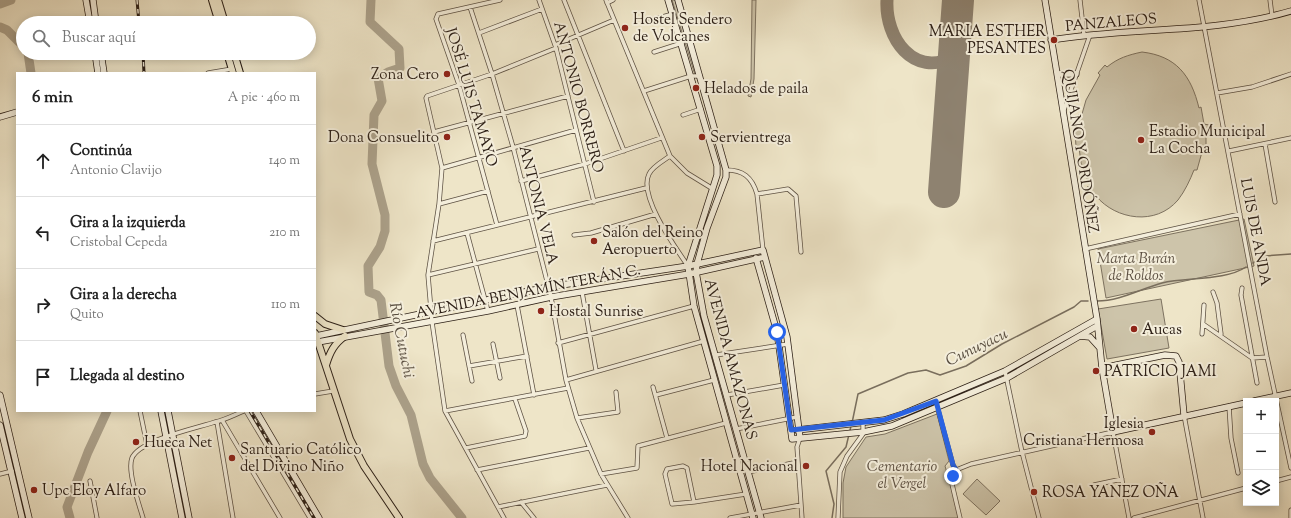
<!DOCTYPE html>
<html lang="es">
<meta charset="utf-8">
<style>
:root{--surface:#fff;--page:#f6f6f6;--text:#222;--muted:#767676;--line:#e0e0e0}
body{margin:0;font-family:"Sorts Mill Goudy",serif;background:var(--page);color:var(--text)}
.controls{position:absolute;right:12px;bottom:12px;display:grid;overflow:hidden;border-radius:0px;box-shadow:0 2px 10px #0003}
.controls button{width:36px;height:36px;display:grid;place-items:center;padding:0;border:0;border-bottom:1px solid var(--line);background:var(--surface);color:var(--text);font:20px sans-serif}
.stop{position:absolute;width:12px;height:12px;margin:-9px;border:3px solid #2563eb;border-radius:50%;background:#fff}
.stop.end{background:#2563eb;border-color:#fff;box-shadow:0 1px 4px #0008}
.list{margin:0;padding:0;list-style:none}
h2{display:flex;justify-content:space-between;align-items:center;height:52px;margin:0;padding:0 16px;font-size:17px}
h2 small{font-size:13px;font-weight:400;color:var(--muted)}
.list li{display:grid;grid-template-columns:26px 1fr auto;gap:12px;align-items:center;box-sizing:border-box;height:72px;padding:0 16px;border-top:1px solid var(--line)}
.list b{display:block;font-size:15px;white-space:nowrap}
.list p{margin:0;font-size:13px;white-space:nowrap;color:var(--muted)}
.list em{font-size:13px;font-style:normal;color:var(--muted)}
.icon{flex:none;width:22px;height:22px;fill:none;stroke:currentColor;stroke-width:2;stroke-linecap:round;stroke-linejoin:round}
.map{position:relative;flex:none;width:1291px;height:518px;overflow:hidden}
.search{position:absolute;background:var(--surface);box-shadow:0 2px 10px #0003;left:16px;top:16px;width:300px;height:44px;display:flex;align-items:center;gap:10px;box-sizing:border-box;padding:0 14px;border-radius:22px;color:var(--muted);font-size:15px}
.panel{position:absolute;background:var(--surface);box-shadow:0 2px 10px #0003;left:16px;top:72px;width:300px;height:340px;border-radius:0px}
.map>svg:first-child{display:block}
.green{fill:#cdc4aa;stroke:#7d7260}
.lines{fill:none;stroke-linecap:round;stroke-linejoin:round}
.stream{stroke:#796e5d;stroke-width:1.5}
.river{stroke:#aca28c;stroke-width:9}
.taxiway{stroke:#8e8270;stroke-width:13}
.runway{stroke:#8e8270;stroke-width:32}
.street-casing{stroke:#5d5143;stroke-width:5}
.secondary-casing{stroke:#2d2017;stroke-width:7}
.primary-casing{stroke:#2d2017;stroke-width:8}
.street{stroke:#f4eedb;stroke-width:3.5}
.secondary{stroke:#f4eedb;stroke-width:5.5}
.primary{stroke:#eee5c8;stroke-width:6}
.rail-casing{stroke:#2d2017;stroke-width:3}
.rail{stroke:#f4eedb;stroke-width:1.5;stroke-dasharray:4.5;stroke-linecap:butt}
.route{stroke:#2563eb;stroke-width:5}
.poi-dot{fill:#8f2418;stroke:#f4eedb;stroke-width:1.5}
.labels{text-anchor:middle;stroke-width:4;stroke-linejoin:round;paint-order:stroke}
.poi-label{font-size:15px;fill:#2d2017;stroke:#f4eedb;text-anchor:start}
.street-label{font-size:15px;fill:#2d2017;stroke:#f4eedb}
.park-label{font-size:15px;font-style:italic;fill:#5d5143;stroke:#f4eedb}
.water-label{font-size:16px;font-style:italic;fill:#594e40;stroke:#f4eedb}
</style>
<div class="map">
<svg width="1291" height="518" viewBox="0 0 1291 518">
<rect width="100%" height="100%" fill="#eee5c8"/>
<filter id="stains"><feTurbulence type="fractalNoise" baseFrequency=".005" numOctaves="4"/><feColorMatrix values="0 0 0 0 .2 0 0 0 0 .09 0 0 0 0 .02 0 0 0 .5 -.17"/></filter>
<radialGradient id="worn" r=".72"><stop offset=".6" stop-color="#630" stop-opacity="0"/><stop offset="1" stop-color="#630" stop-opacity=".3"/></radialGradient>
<path class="green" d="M672 0H675L698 74 695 75Z
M752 0H756L754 79 751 97 748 96 751 79Z
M1142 52C1176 56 1191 75 1199 108L1201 107 1204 124 1209 125 1206 133V152H1202L1197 170H1194C1190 180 1185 191 1178 200 1156 226 1116 220 1096 196L1094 197 1087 187 1090 186 1081 163 1079 147H1076L1075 131 1079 114H1082L1086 100 1100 75 1098 73 1105 65 1107 67C1118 58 1128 55 1142 52Z
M1244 219 1254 266 1106 298 1098 249Z
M1161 299 1169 348 1107 359 1098 309Z
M937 414 949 461 945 466 960 518H843V483L846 467 866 437 885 434Z
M977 479 1000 501 986 515 963 494Z"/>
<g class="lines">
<path class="stream" d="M1253 263 1265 256 1291 254
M1097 301C1120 301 1140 289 1162 283 1187 277 1225 281 1246 267
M852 423 858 394 908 373 926 370 940 375 966 366 1002 344 1074 307 1081 301H1088
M832 518 834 504 826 471 846 447 851 426"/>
<path class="river" d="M371 0 370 22 399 49 400 68 388 72 378 78 382 101 374 115 372 164 385 215V231L380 247 368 266 369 292 377 295 381 300 389 366 396 386 411 415 423 464 430 478 462 518
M0 4 11 0
M0 27 7 30 23 46
M28 53 31 73
M70 518 67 507 88 452 107 411"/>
<path class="taxiway" d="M887 0C885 38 913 78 954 57"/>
<path class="runway" d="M944 192 958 0"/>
<defs>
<path id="street" d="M539 0 556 48 594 202
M564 0 624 151
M606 0 670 156 687 173 713 189
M1080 0 1084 35
M1199 0 1267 357 1291 468
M1270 0 1272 16
M607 3 613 0
M470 7 492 74 513 147 551 297 566 380 577 418 601 474 628 518
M651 20 673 14
M479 33 542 9
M555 45 614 20
M654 52 682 43
M208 73 232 69
M644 91 691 76H700
M1217 93 1252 87 1291 74
M1064 110 1090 35
M683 115 701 109
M434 132 568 96
M1265 144 1275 202
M1229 151 1291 138
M670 156C663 161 652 167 649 174 638 196 675 247 688 266
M442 168 576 130
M726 170C743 170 752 177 757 194L763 250
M521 181 585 164 661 138
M757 194 788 189 796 196 801 252
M439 204 488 191
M497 225 459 85 436 19 438 14 500 0
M467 233 488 311
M574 235 591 233 656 214
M433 241 646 188
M1085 249 1240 214
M428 275 538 249
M1242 288 1241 295 1257 383
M582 292 596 370
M1213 292 1217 303 1221 334
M517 305 534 395
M1203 324 1252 358 1267 357
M1202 334 1204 305
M463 335 472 381
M558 343 694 306
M493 344 500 378
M716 355 788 344
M469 366 527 356
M1005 371 1022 452 1039 518
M566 380 704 341
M653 387 667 438
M315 394 333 391
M656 395 714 380
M727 395 784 385
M937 406 953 465 956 470
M1229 406 1231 438 1238 473
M140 411 147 445
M246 411 310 518
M445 411 568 388
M1184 415 1203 518
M577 418 618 412 616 392
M222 420 280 518
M217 422 233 518
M736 429 797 417
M800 438 797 447 802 518
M466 448 525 436 526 431 515 399
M477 470 589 448
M956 470 971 464 1113 432 1129 518
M956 470 952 484 960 518
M748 472 798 462
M0 474 12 471
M601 474 637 468 638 446 726 423
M90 481 97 518
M1276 481 1291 477
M1094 485 1122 479
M521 502 534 518
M694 502 687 468 683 466 667 469 665 474 672 504 694 502 746 494
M498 507 607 485
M143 518C139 504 127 471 132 458 139 440 197 428 215 422 225 420 234 415 244 411
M504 518 445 411 432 322 428 275 439 204 442 168 426 98 427 96 492 74 556 48
M730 518 801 505
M838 518 840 472 847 456 863 434V422
M1134 518 1246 488
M1291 518V510"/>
<path id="secondary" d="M86 0 90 23
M93 0 96 23
M668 0 717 166V175L688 266 694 306 753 518
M678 0 726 170V177L707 228 697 264 696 272 704 316 761 518
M1045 0 1097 319 1102 368 1113 432 1246 403
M1051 40C1131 27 1213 34 1291 11
M95 53 98 73
M101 53 104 73
M1057 74H1076
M0 117 17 112
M756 258 777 332 792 439 863 432 892 426 1007 378 1097 326
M316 336 548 287 688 266 763 250 787 337 800 438
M1080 336 1090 337 1099 347
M318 342 488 311 551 297 689 274 765 257
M1102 368 1165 355 1176 356 1179 362 1184 415
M0 395 29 518
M1254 401 1291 393
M161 411 182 518
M168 411 189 518
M256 411 319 518
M0 425 22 518
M797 430 884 420 903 414 1005 371 1097 319"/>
<path id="primary" d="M212 0 219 23
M218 0 225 23
M227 53 233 73
M234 53 240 73
M315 316 325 324 343 330
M315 333 350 439 364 466 399 518
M326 365C330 352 334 344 345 336"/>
</defs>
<use href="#street" class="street-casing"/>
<use href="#secondary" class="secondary-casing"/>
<use href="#primary" class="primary-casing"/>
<use href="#street" class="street"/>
<use href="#secondary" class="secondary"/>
<use href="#primary" class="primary"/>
<defs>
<path id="rail" d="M137 0 139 23
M143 53 144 73
M250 411 314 518"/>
</defs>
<use href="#rail" class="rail-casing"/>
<use href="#rail" class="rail"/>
</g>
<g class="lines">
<path class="route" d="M777 332 791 430 884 420 936 401 953 465 956 470 953 476"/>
</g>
<g class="poi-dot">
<circle cx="625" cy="28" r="4"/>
<circle cx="1054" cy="40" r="4"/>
<circle cx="447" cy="74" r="4"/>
<circle cx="696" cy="88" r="4"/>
<circle cx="447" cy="137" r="4"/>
<circle cx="702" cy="137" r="4"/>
<circle cx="1141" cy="140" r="4"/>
<circle cx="594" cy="241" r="4"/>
<circle cx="541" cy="311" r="4"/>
<circle cx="1134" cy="329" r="4"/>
<circle cx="1096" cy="371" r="4"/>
<circle cx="1152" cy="432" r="4"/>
<circle cx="136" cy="442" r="4"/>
<circle cx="232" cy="458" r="4"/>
<circle cx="806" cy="466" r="4"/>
<circle cx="34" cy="490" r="4"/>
<circle cx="1034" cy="492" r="4"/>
</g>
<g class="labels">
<g class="poi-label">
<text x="633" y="24">Hostel Sendero<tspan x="633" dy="17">de Volcanes</tspan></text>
<text x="1046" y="36" text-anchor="end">MARIA ESTHER<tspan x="1046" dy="17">PESANTES</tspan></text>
<text x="439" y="79" text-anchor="end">Zona Cero</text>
<text x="704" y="93">Helados de paila</text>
<text x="1149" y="136">Estadio Municipal<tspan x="1149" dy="17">La Cocha</tspan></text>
<text x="439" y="142" text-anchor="end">Dona Consuelito</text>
<text x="710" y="142">Servientrega</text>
<text x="602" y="237">Salón del Reino<tspan x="602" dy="17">Aeropuerto</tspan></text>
<text x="549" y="316">Hostal Sunrise</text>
<text x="1142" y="334">Aucas</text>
<text x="1104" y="376">PATRICIO JAMI</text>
<text x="1144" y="428" text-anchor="end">Iglesia<tspan x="1144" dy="17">Cristiana Hermosa</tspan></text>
<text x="144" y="447">Hueca Net</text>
<text x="240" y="454">Santuario Católico<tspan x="240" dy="17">del Divino Niño</tspan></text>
<text x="798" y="471" text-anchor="end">Hotel Nacional</text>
<text x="42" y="495">Upc Eloy Alfaro</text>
<text x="1042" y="497">ROSA YANEZ OÑA</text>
</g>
<g class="street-label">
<text transform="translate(1111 22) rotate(-5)" y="5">PANZALEOS</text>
<text transform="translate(472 97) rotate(73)" y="5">JOSÉ LUIS TAMAYO</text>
<text transform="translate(579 97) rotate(75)" y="5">ANTONIO BORRERO</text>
<text transform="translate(1081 151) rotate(81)" y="5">QUIJANO Y ORDÓÑEZ</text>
<text transform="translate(539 205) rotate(76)" y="5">ANTONIA VELA</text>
<text transform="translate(1256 232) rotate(79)" y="5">LUIS DE ANDA</text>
<text transform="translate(528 291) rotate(-11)" y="5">AVENIDA BENJAMÍN TERÁN C.</text>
<text transform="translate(731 359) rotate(75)" y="5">AVENIDA AMAZONAS</text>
</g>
<g class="park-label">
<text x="1136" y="263">Marta Burán<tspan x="1136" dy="17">de Roldos</tspan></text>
<text x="902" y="471">Cementario<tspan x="902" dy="17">el Vergel</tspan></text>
</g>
<g class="water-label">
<text transform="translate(403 340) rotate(79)" y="6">Río Cutuchi</text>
<text transform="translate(976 346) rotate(-26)" y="6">Cunuyacu</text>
</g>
</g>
<rect width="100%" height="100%" filter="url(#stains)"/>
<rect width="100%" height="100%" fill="url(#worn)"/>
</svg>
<div class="controls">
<button>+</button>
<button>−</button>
<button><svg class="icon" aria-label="layers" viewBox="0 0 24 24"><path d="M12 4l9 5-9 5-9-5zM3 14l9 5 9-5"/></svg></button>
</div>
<div class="stop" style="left:777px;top:332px"></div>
<div class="stop end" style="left:953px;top:476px"></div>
<div class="search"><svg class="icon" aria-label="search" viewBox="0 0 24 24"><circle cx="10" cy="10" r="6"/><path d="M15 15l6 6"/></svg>Buscar aquí</div>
<section class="panel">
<h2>6 min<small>A pie · 460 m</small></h2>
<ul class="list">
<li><svg class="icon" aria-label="ahead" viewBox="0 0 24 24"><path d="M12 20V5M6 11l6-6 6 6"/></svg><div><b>Continúa</b><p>Antonio Clavijo</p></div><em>140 m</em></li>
<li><svg class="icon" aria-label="left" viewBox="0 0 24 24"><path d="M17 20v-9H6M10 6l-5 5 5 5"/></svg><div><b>Gira a la izquierda</b><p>Cristobal Cepeda</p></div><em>210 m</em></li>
<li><svg class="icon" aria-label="right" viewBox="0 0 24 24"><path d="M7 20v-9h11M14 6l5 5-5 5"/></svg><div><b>Gira a la derecha</b><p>Quito</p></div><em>110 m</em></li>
<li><svg class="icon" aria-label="arrive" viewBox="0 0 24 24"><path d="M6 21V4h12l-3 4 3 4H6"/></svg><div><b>Llegada al destino</b></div></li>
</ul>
</section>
</div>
